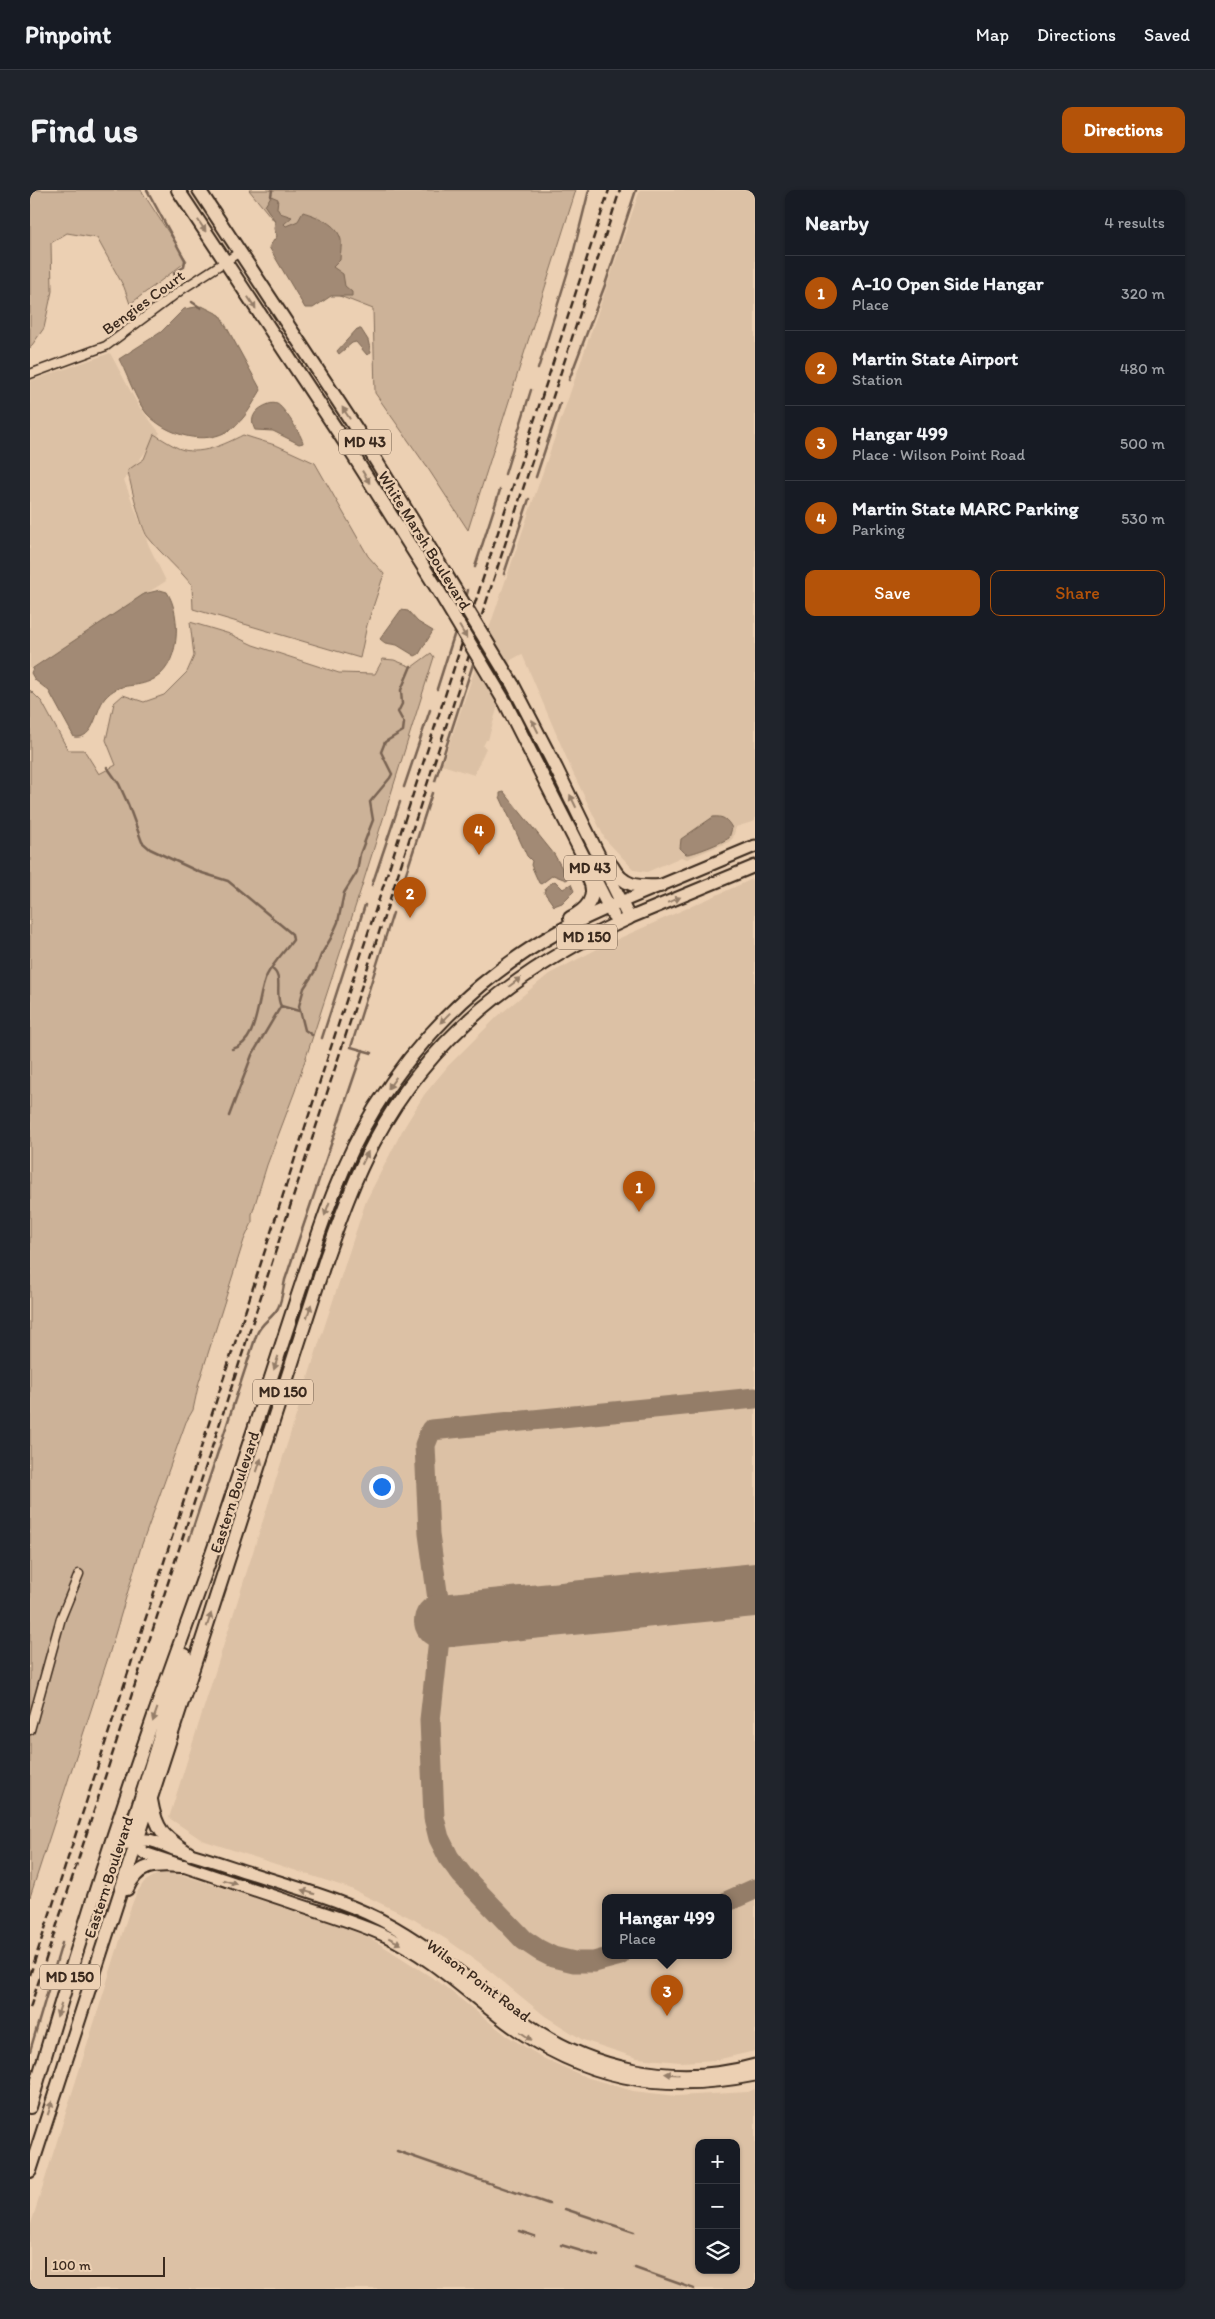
<!DOCTYPE html>
<meta charset="utf-8">
<style>
:root{--surface:#171b24;--page:#20242c;--text:#f1f3f6;--muted:#9ea1a6;--line:#363941;--accent:#b45309}
body{margin:0;font-family:Itim,sans-serif;background:var(--page);color:var(--text)}
.controls{position:absolute;right:15px;bottom:15px;display:grid;overflow:hidden;border-radius:10px;box-shadow:0 1px 4px #0004}
.controls button{width:45px;height:45px;display:grid;place-items:center;padding:0;border:0;border-bottom:1px solid var(--line);background:var(--surface);color:var(--text);font:25px sans-serif}
.scale{position:absolute;left:15px;bottom:12px;width:120px;box-sizing:border-box;padding-left:5px;border:2px solid #3b2a1e;border-top:0;font-size:14px;line-height:18px;white-space:nowrap;color:#3b2a1e;-webkit-text-stroke:4px #ecd0b3;paint-order:stroke}
.you{position:absolute;left:351px;top:1296px;width:18px;height:18px;margin:-12px;border:4px solid #fff;border-radius:50%;background:#1a73e8;box-shadow:0 0 0 8px #1a73e833}
.badge{display:grid;place-items:center;width:32px;height:32px;border-radius:50%;background:var(--accent);color:#fff;font-size:16px;font-weight:700}
.pin{position:absolute;translate:-50% -41px;filter:drop-shadow(0 1px 2px #0008)}
.pin::after{content:'';position:absolute;top:26px;width:18px;height:15px;background:inherit;clip-path:polygon(0 0,100% 0,50% 100%)}
.popup{position:absolute;left:572px;top:1704px;width:130px;height:65px;box-sizing:border-box;display:grid;place-content:center;border-radius:10px;background:var(--surface);filter:drop-shadow(0 1px 4px #0005);font-size:16px;white-space:nowrap;color:var(--muted)}
.popup b{font-size:19px;color:var(--text)}
.popup::after{content:'';position:absolute;left:50%;top:100%;margin-left:-10px;border:10px solid transparent;border-top-color:var(--surface)}
.list{margin:0;padding:0;list-style:none}
h2{display:flex;justify-content:space-between;align-items:center;height:65px;margin:0;padding:0 20px;font-size:21px}
h2 small{font-size:16px;font-weight:400;color:var(--muted)}
.list li{display:grid;grid-template-columns:32px 1fr auto;gap:15px;align-items:center;box-sizing:border-box;height:75px;padding:0 20px;border-top:1px solid var(--line)}
.list b{display:block;font-size:19px;white-space:nowrap}
.list p{margin:0;font-size:16px;white-space:nowrap;color:var(--muted)}
.list em{font-size:16px;font-style:normal;color:var(--muted)}
.actions{display:flex;gap:10px;padding:15px 20px}
.actions a{flex:1;padding:11px 0;border:1px solid var(--accent);border-radius:10px;text-align:center;font-size:18px;color:var(--accent)}
.actions .main{background:var(--accent);color:#fff}
.icon{flex:none;width:28px;height:28px;fill:none;stroke:currentColor;stroke-width:2;stroke-linecap:round;stroke-linejoin:round}
.map{position:relative;flex:none;width:725px;height:2099px;overflow:hidden;border-radius:10px}
header{display:flex;align-items:center;gap:30px;box-sizing:border-box;height:70px;padding:0 25px;background:var(--surface);border-bottom:1px solid var(--line)}
header strong{font-size:24px}
nav{display:flex;gap:28px;margin-inline-start:auto;font-size:18px}
.intro{display:flex;align-items:center;justify-content:space-between;box-sizing:border-box;height:120px;padding:0 30px}
h1{margin:0;font-size:35px}
.button{padding:12px 22px;border-radius:10px;background:var(--accent);color:#fff;font-size:18px;font-weight:700}
main{display:flex;gap:30px;padding:0 30px}
aside{flex:1;background:var(--surface);border-radius:10px;box-shadow:0 1px 4px #0004}
.map>svg:first-child{display:block}
.built{fill:#dcc1a5;fill-rule:evenodd}
.green{fill:#ccb298;stroke:#846e5b}
.water{fill:#a28a74;stroke:#796452}
.lines{fill:none;stroke-linecap:round;stroke-linejoin:round}
.stream{stroke:#796452;stroke-width:2.5}
.taxiway{stroke:#947d68;stroke-width:21}
.runway{stroke:#947d68;stroke-width:54}
.street-casing{stroke:#3b2a1e;stroke-width:11}
.secondary-casing{stroke:#3b2a1e;stroke-width:15}
.primary-casing{stroke:#3b2a1e;stroke-width:16}
.street{stroke:#ecd0b3;stroke-width:8}
.secondary{stroke:#ecd0b3;stroke-width:11}
.primary{stroke:#ecd0b3;stroke-width:12}
.rail{stroke:#3b2a1e;stroke-width:2.5;stroke-dasharray:8 4;stroke-linecap:butt}
.primary-bridge-casing{stroke:#3b2a1e;stroke-width:16;stroke-linecap:butt}
.primary-bridge{stroke:#ecd0b3;stroke-width:12}
.oneway{fill:#947d68}
.labels{text-anchor:middle;stroke-width:5;stroke-linejoin:round;paint-order:stroke}
.shield{fill:#ecd0b3;stroke:#705c4b;stroke-width:1}
.shield-label{font-size:15px;font-weight:bold;fill:#3b2a1e}
.street-label{font-size:16px;fill:#3b2a1e;stroke:#ecd0b3}
</style>
<header>
<strong>Pinpoint</strong>
<nav><a>Map</a><a>Directions</a><a>Saved</a></nav>
</header>
<div class="intro"><h1>Find us</h1><a class="button">Directions</a></div>
<main>
<div class="map">
<svg width="725" height="2099" viewBox="0 0 725 2099">
<rect width="100%" height="100%" fill="#ecd0b3"/>
<filter id="ink" filterUnits="userSpaceOnUse"><feTurbulence type="fractalNoise" baseFrequency=".02" numOctaves="2"/><feDisplacementMap in="SourceGraphic" scale="10" xChannelSelector="R" yChannelSelector="G"/><feConvolveMatrix kernelMatrix="1 2 1 2 8 2 1 2 1" color-interpolation-filters="sRGB"/></filter>
<g filter="url(#ink)">
<path class="built" d="M610 0H725V631L706 637 703 648 699 652 657 669 651 667 617 682 604 680 575 649 543 583 492 464 481 470 458 550H456L453 556 456 558 444 585 412 575Z
M80 163 108 215 130 243 94 290 119 356 136 391 0 479V191Z
M725 688V1861L686 1870 650 1872 607 1868 553 1850 515 1826 450 1773 416 1749 383 1729 319 1698 172 1650 139 1628 288 1156 336 1011 372 941 394 905 418 876 468 826 519 784 581 752ZM576 1707H698V1765H576Z
M129 1683H146L310 1735 342 1749 409 1792 476 1845 515 1869 556 1887 603 1901 647 1906 718 1902 725 1899V2099H0V2037L98 1725 106 1704 114 1692ZM669 1953H706V2080H669Z"/>
<path class="green" d="M0 0H111L157 71 100 114 94 97 67 48 37 43 21 53 22 101 14 138 0 158Z
M219 0H546L438 340 399 280 345 203 343 119 289 98 249 37Z
M124 244C132 249 140 254 148 258 169 267 195 254 213 245L248 256 285 273 338 366 354 384 337 435 330 468 163 419 162 395C148 378 131 364 117 346 112 339 99 291 98 280L114 269Z
M160 432 200 444 223 455 309 483 345 484 353 469 364 470 382 477 401 463 404 467 331 699 265 901 237 975 222 1024V1033L214 1050 169 1192 163 1220 156 1232 111 1357 78 1468 0 1707V500L12 512 38 560H54L69 584 86 575 76 550 84 513 93 505 114 512 134 505 157 482 164 466Z"/>
<path class="water" d="M241 6 248 9 247 18 250 23 262 27 254 34 256 36 268 31 273 22C286 26 308 34 311 50 312 56 310 64 310 70L303 77 313 84 315 96 322 102V106H301L283 118H275L239 57 247 46 244 39 245 31 235 16Z
M172 116 190 125 231 200C223 213 215 230 201 239 175 257 137 245 117 224 106 211 97 184 89 169L131 142 154 119Z
M327 139H331L338 150 341 163 337 165 326 152 322 153 309 164 307 161Z
M239 214C241 213 245 213 247 214 253 216 273 247 273 253L269 254 243 241 225 240C218 227 227 218 239 214Z
M130 400 137 402C152 425 151 479 120 491 102 499 90 491 75 508 65 520 65 550 44 547L19 501 5 490 1 483 3 478 114 404Z
M371 420 378 421 388 432 403 441 389 464 385 466 367 455 355 453 350 449Z
M474 602 524 664 538 689 536 690 523 685 511 694 509 693 501 675 502 671 497 666 470 607V603Z
M683 627C693 626 697 629 702 638L699 648C693 652 662 665 656 664 655 663 651 659 650 658L651 649Z
M525 691 533 699 541 694 544 701 532 713 524 716 514 702 517 696Z"/>
<g class="lines">
<path class="stream" d="M117 0 155 70 154 77 144 83 145 86
M241 6 242 0
M162 112 171 118
M508 179 542 68 559 0
M539 190 575 95 606 0
M475 284 501 200
M506 287 530 214
M445 377 470 300
M474 384 499 309
M436 408 438 400
M407 499 426 439
M77 577 89 594 98 614 112 652 120 659 169 682 198 691 262 744 263 750C255 761 243 773 237 785 226 806 230 853 202 859
M405 591 444 471
M374 597 400 520
M342 695 370 612
M369 705 402 603
M242 779C254 787 244 804 251 816
M251 816 269 821
M282 845 275 840 269 816 274 798 285 781 291 765 301 748 308 732 314 703 327 682 330 664 343 630 340 612 360 588 362 584 351 562 355 552 373 541 374 533 368 522 372 514 371 500 381 476
M292 848 335 715
M342 863 321 857 363 723
M199 926 222 865 251 816
M159 1350 226 1146C231 1132 241 1130 248 1118 252 1110 253 1099 255 1090L333 860
M0 1861 32 1753
M367 1961 519 2014
M535 2019 604 2042
M489 2041 504 2046
M531 2055 568 2066
M605 2078 664 2099"/>
<path class="taxiway" d="M698 1711 725 1699
M590 1765 564 1772H544L523 1767 509 1760 494 1750 432 1685 419 1668 409 1648 404 1628 400 1530 411 1431 399 1344 395 1255 401 1240 725 1208"/>
<path class="runway" d="M411 1431 725 1400"/>
<defs>
<path id="street" d="M0 184 76 156 151 100 210 62
M0 1540 31 1428 49 1384"/>
<path id="secondary" d="M591 712 725 656
M599 728 725 676
M106 1653 114 1663C163 1679 212 1696 261 1712 293 1723 326 1732 356 1746 402 1768 436 1802 476 1832 552 1889 632 1904 725 1885
M81 1657C92 1655 107 1649 118 1650 126 1651 136 1656 143 1659 165 1665 187 1672 208 1679 260 1696 317 1710 364 1737 409 1763 447 1797 489 1828 556 1879 644 1898 725 1875"/>
<path id="primary" d="M148 0 318 257 408 400
M169 0 329 243 415 383
M476 514 583 725
M582 676C593 697 608 697 630 696
M540 728C556 720 568 708 559 689
M121 1610C126 1641 134 1647 160 1664
M106 1653 102 1637 155 1465
M97 1699C109 1671 128 1675 154 1676
M0 1917C38 1786 79 1655 124 1526 151 1449 180 1373 205 1296 226 1234 246 1173 266 1111 288 1045 308 978 345 918 404 823 488 753 591 712
M0 1981 296 1068C310 1029 324 989 344 952 400 846 491 777 599 728L526 578 483 495"/>
</defs>
<use href="#street" class="street-casing"/>
<use href="#secondary" class="secondary-casing"/>
<use href="#primary" class="primary-casing"/>
<use href="#street" class="street"/>
<use href="#secondary" class="secondary"/>
<use href="#primary" class="primary"/>
<path class="rail" d="M0 1785 579 0
M0 1818 590 0"/>
<defs>
<path id="primary-bridge" d="M415 383 483 495
M408 400 476 514"/>
</defs>
<use href="#primary-bridge" class="primary-bridge-casing"/>
<use href="#primary-bridge" class="primary-bridge"/>
</g>
<defs><path id="oneway-solid" d="M-6-.8H1V-3.2L6.5 0L1 3.2V.8H-6Z" transform="scale(1.25)"/></defs>
<g class="oneway">
<use href="#oneway-solid" transform="translate(172 36) rotate(57)"/>
<use href="#oneway-solid" transform="translate(222 113) rotate(57)"/>
<use href="#oneway-solid" transform="translate(316 223) rotate(-123)"/>
<use href="#oneway-solid" transform="translate(336 287) rotate(58)"/>
<use href="#oneway-solid" transform="translate(433 442) rotate(59)"/>
<use href="#oneway-solid" transform="translate(505 536) rotate(-117)"/>
<use href="#oneway-solid" transform="translate(543 611) rotate(-116)"/>
<use href="#oneway-solid" transform="translate(644 710) rotate(-23)"/>
<use href="#oneway-solid" transform="translate(485 792) rotate(-37)"/>
<use href="#oneway-solid" transform="translate(415 828) rotate(134)"/>
<use href="#oneway-solid" transform="translate(362 893) rotate(125)"/>
<use href="#oneway-solid" transform="translate(335 968) rotate(-64)"/>
<use href="#oneway-solid" transform="translate(297 1019) rotate(110)"/>
<use href="#oneway-solid" transform="translate(279 1121) rotate(-72)"/>
<use href="#oneway-solid" transform="translate(246 1173) rotate(108)"/>
<use href="#oneway-solid" transform="translate(229 1275) rotate(-72)"/>
<use href="#oneway-solid" transform="translate(179 1430) rotate(-72)"/>
<use href="#oneway-solid" transform="translate(125 1525) rotate(109)"/>
<use href="#oneway-solid" transform="translate(200 1692) rotate(18)"/>
<use href="#oneway-solid" transform="translate(278 1702) rotate(-162)"/>
<use href="#oneway-solid" transform="translate(365 1751) rotate(27)"/>
<use href="#oneway-solid" transform="translate(29 1820) rotate(108)"/>
<use href="#oneway-solid" transform="translate(496 1846) rotate(35)"/>
<use href="#oneway-solid" transform="translate(642 1884) rotate(-177)"/>
<use href="#oneway-solid" transform="translate(20 1918) rotate(-72)"/>
</g>
</g>
<g class="labels">
<g class="shield">
<rect x="309" y="239.5" width="52" height="25" rx="4"/>
<rect x="534" y="665.5" width="52" height="25" rx="4"/>
<rect x="527" y="734.5" width="60" height="25" rx="4"/>
<rect x="223" y="1189.5" width="60" height="25" rx="4"/>
<rect x="10" y="1774.5" width="60" height="25" rx="4"/>
</g>
<g class="shield-label">
<text x="335" y="257">MD 43</text>
<text x="560" y="683">MD 43</text>
<text x="557" y="752">MD 150</text>
<text x="253" y="1207">MD 150</text>
<text x="40" y="1792">MD 150</text>
</g>
<g class="street-label">
<text transform="translate(113 112) rotate(-36)" y="6">Bengies Court</text>
<text transform="translate(395 350) rotate(58)" y="6">White Marsh Boulevard</text>
<text transform="translate(204 1302) rotate(-72)" y="6">Eastern Boulevard</text>
<text transform="translate(78 1687) rotate(-72)" y="6">Eastern Boulevard</text>
<text transform="translate(449 1790) rotate(37)" y="6">Wilson Point Road</text>
</g>
</g>
</svg>
<div class="controls">
<button>+</button>
<button>−</button>
<button><svg class="icon" aria-label="layers" viewBox="0 0 24 24"><path d="M12 4l9 5-9 5-9-5zM3 14l9 5 9-5"/></svg></button>
</div>
<div class="scale">100 m</div>
<div class="you"></div>
<div class="pin badge" style="left:609px;top:1022px">1</div>
<div class="pin badge" style="left:380px;top:728px">2</div>
<div class="pin badge" style="left:637px;top:1826px">3</div>
<div class="popup"><b>Hangar 499</b>Place</div>
<div class="pin badge" style="left:449px;top:665px">4</div>
</div>
<aside>
<h2>Nearby<small>4 results</small></h2>
<ul class="list">
<li><span class="badge">1</span><div><b>A-10 Open Side Hangar</b><p>Place</p></div><em>320 m</em></li>
<li><span class="badge">2</span><div><b>Martin State Airport</b><p>Station</p></div><em>480 m</em></li>
<li><span class="badge">3</span><div><b>Hangar 499</b><p>Place · Wilson Point Road</p></div><em>500 m</em></li>
<li><span class="badge">4</span><div><b>Martin State MARC Parking</b><p>Parking</p></div><em>530 m</em></li>
</ul>
<div class="actions"><a class="main">Save</a><a>Share</a></div>
</aside>
</main>
